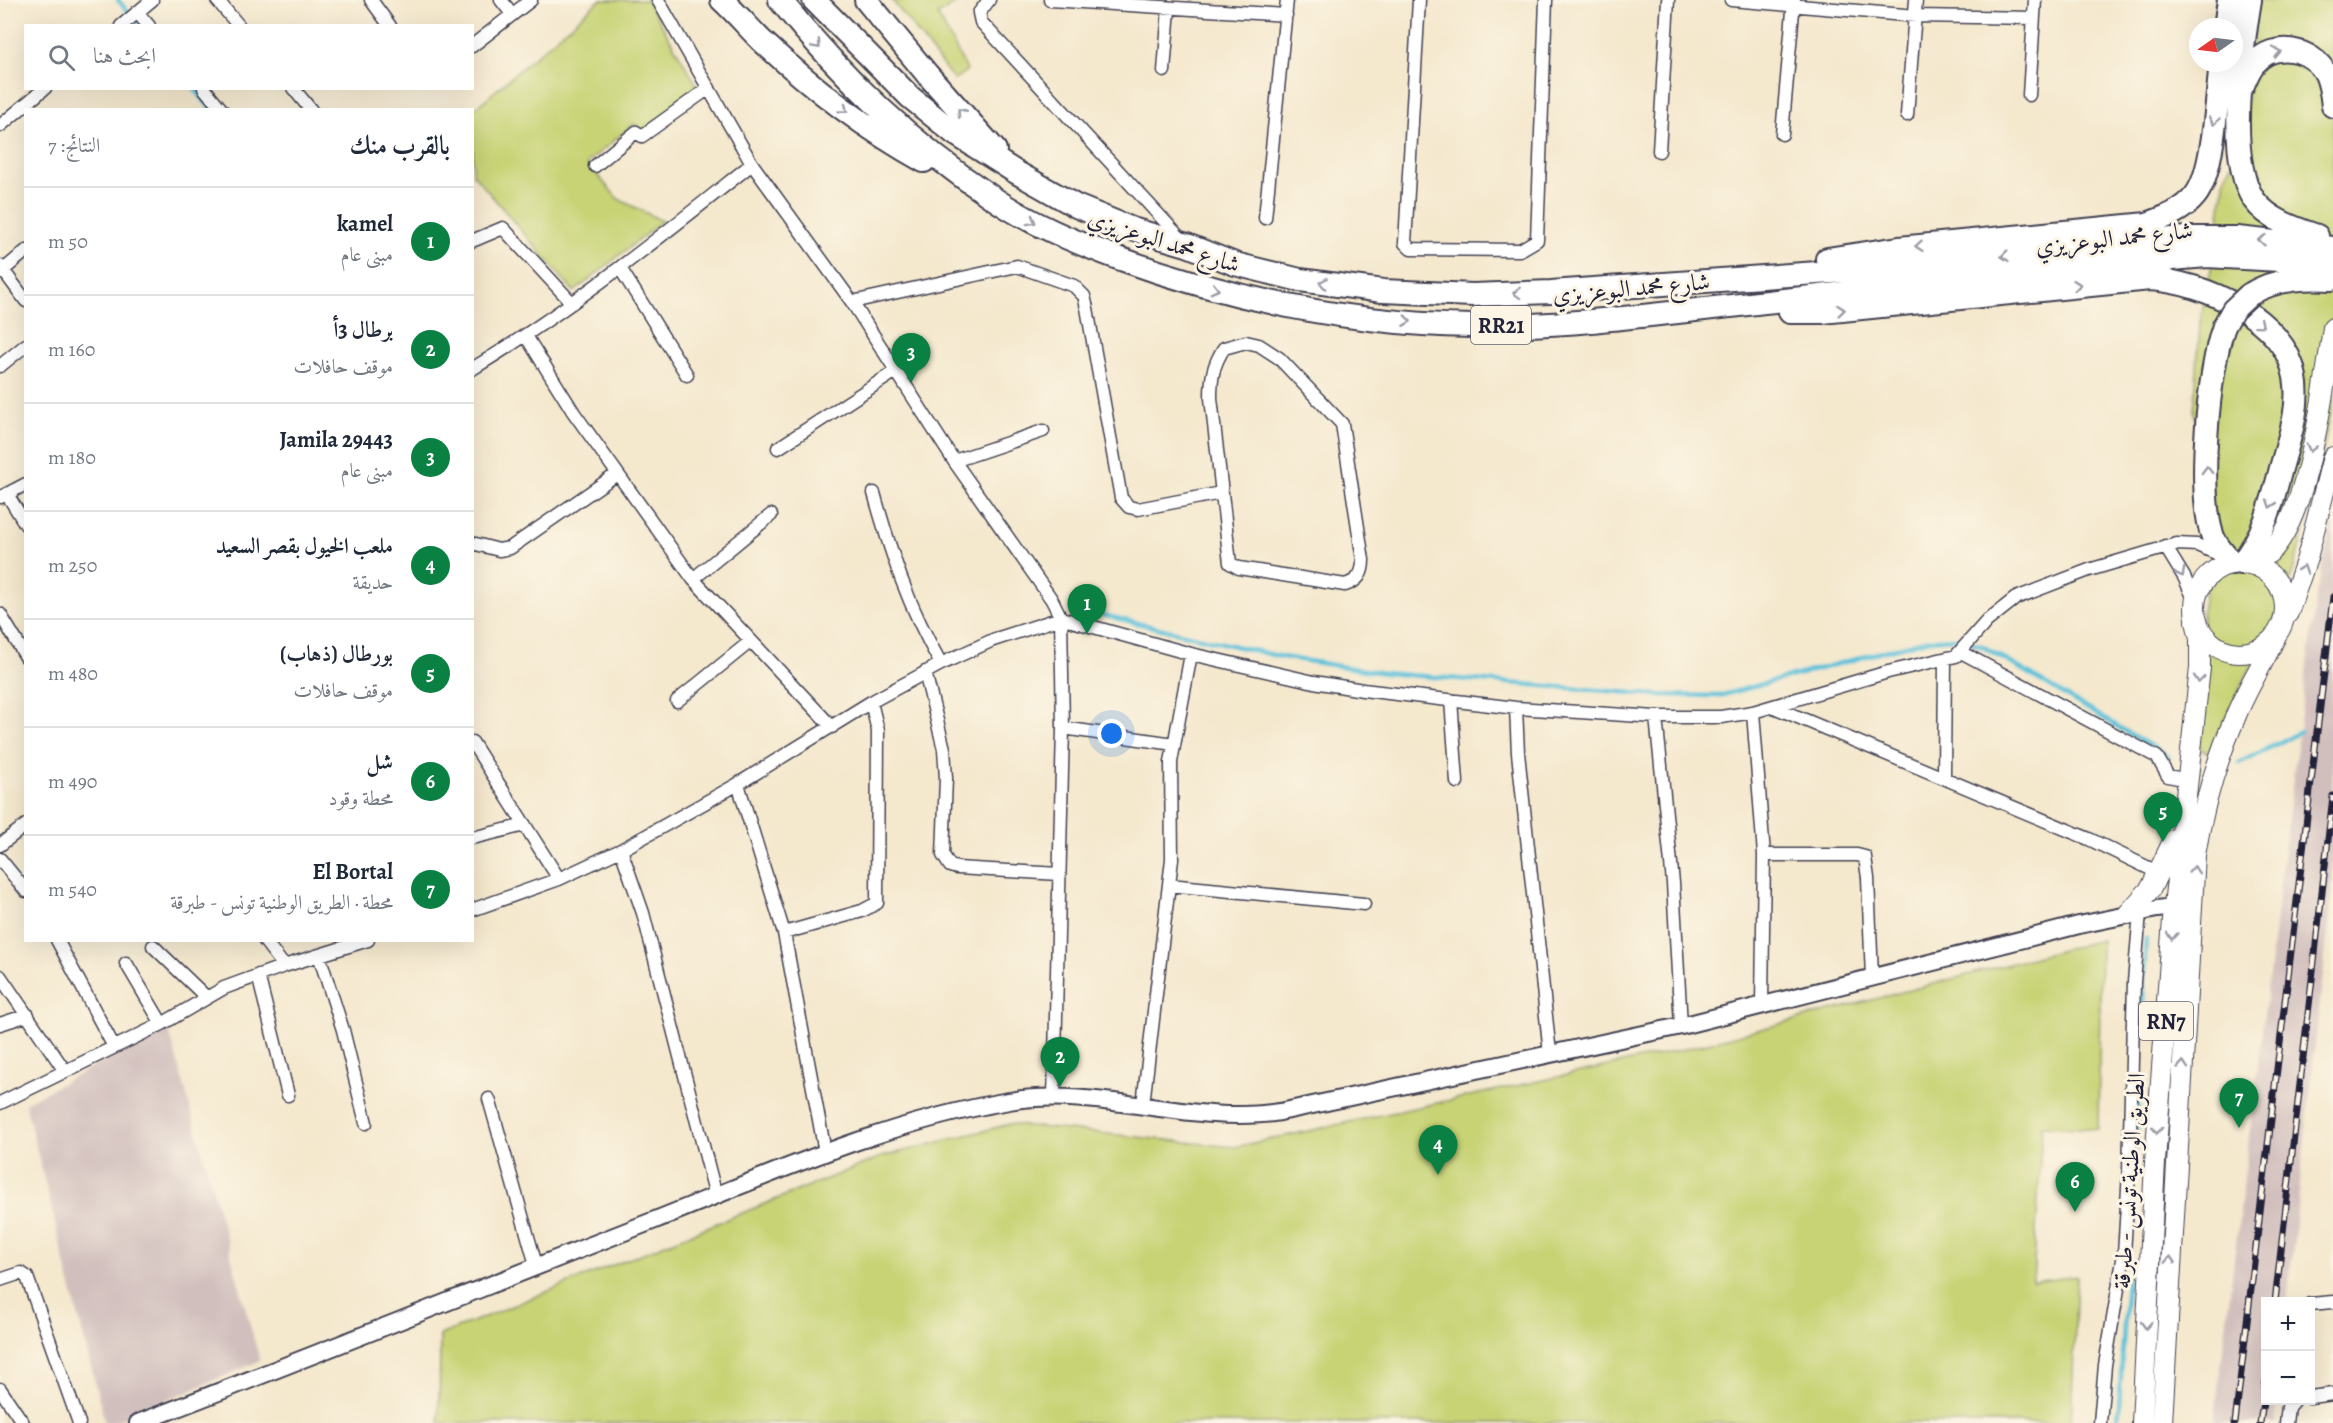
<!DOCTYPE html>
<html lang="ar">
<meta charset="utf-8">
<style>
:root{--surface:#fff;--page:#f2f2f3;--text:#1f2937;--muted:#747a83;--line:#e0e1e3;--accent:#0b8043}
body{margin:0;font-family:Alegreya,Amiri,serif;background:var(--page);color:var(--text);direction:rtl}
.controls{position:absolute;right:18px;bottom:18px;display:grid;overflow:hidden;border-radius:0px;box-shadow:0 6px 24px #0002}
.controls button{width:54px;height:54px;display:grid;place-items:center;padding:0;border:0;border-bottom:2px solid var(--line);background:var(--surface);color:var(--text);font:30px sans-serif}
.compass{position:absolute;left:2189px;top:18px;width:54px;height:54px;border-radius:50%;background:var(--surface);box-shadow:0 6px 24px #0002;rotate:256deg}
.you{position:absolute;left:1112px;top:734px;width:21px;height:21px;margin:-15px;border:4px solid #fff;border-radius:50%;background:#1a73e8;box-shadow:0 0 0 9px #1a73e833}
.badge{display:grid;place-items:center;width:39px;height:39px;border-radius:50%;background:var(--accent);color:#fff;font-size:20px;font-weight:700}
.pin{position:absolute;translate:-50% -50px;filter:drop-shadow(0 2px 3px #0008)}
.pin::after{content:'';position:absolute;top:32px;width:21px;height:18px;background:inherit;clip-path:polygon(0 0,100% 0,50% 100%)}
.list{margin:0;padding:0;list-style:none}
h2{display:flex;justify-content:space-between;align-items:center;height:78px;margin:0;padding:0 24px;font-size:26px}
h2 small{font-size:20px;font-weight:400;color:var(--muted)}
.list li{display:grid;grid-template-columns:39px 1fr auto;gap:18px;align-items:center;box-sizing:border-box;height:108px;padding:0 24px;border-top:2px solid var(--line)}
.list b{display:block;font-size:22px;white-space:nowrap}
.list p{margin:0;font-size:20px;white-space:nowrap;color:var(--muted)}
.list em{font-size:20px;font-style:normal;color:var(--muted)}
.icon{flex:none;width:33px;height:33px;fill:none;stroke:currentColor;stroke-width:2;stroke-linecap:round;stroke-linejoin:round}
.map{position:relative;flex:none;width:2333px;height:1423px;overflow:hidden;direction:ltr}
.search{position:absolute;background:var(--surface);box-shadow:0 6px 24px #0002;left:24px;top:24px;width:450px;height:66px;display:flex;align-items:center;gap:15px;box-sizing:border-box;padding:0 21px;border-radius:0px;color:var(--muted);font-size:22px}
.panel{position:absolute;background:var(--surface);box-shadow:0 6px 24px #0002;left:24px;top:108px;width:450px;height:834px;border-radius:0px;direction:rtl}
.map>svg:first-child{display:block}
.industrial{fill:#d1bfbd}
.green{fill:#c7d375;stroke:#747a58;stroke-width:1.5}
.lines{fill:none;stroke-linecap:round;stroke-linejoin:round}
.stream{stroke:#5cc1da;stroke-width:4.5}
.street-casing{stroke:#424051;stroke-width:15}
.secondary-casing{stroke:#424051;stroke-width:20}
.primary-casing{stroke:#424051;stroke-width:22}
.highway-casing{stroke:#424051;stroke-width:26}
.street{stroke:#fff;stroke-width:12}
.secondary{stroke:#fff;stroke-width:16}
.primary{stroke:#fff;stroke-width:20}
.highway{stroke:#fff;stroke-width:22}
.rail-casing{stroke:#22223b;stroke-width:7}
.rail{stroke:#fcf5e5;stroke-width:4.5;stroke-dasharray:14;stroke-linecap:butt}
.highway-bridge-casing{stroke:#424051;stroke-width:26;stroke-linecap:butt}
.highway-bridge{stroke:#fff;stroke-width:22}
.oneway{stroke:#9c9ca7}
.labels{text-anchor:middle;stroke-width:6;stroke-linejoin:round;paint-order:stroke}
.shield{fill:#fcf5e5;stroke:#63616e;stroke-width:1.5}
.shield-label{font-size:22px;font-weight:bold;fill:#22223b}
.street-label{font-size:24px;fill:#22223b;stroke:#fcf5e5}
</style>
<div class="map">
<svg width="2333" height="1423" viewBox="0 0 2333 1423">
<rect width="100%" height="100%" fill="#fcf5e5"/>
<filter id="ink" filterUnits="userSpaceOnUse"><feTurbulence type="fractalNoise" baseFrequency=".0167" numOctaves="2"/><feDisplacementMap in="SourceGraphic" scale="12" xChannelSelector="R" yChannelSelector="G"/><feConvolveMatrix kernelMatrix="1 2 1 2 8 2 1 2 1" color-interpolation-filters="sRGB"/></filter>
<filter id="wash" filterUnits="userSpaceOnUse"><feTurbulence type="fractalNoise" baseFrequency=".008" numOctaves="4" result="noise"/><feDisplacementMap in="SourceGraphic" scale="24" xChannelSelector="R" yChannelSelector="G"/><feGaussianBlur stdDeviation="1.35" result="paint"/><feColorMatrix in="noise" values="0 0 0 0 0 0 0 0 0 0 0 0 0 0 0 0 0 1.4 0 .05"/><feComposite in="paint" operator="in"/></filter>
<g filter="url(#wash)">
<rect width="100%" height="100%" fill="#f4e8cd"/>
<path class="industrial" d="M2333 514V884L2287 1301 2266 1302V1400L2277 1401 2274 1423H2214L2306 673 2316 599Z
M168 1027 260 1361 112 1423H105L25 1103Z"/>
<path class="green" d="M600 0H647L700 90 643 131 634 124 587 163 618 199 662 221 574 292 473 174 472 111Z
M892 0H960L938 15 967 70 954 80Z
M2257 0H2333V405L2306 524 2292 575 2271 627 2208 753 2199 748 2203 676 2202 611 2213 547 2208 473 2194 412 2200 323 2217 240 2225 176 2241 150Z
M2101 940 2098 1129 2042 1126 2033 1282 2077 1276 2071 1423H439L440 1335 881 1157 1010 1124 1235 1147 1677 1051Z"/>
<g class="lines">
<path class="stream" d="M118 0 140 26
M194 88 212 110
M1103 615 1282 657 1384 673 1658 695 1719 696 1926 640 1954 638 1982 646 2169 757
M2239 763 2300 732
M2135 1154 2146 939
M2118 1423 2127 1279"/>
</g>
</g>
<g filter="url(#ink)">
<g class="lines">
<defs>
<path id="street" d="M217 0 239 26
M371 0 390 26
M501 0 512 14
M658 0 752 164 852 302 954 461 1052 600 1061 618 1063 728 1054 1098
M989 0 979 13 981 22 1182 240
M1050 0 1286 15
M1419 0 1405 243 1411 249 1520 250 1537 240 1546 0
M1731 0 1916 16 2034 18
M137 12 149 26
M121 26 152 0
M472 46 531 0
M1164 71 1169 9
M204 88 222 110
M293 88 311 110
M2029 95 2035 0
M1907 115 1916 0
M0 126 45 88
M1782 134 1794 0
M1659 151 1668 0
M595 166 636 132 642 136 709 88
M1265 218 1287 0
M472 241 503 228 572 303
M0 266 26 301
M620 268 687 375
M0 273 26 251
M852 302 1017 266 1074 286 1084 296 1087 308 1121 498 1129 507 1138 509 1221 493
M526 336 574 413 693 579 832 727
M1246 342 1259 345 1279 358 1342 424 1363 560C1363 574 1358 581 1345 585L1239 568 1230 563 1211 398C1211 378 1213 365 1224 348Z
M0 366 26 345
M472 369C572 309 661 236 752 164
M778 448 896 371
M954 461 1043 431
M874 493C892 557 908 605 941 664
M7 494 26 525
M1 497 26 484
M472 543 499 550 510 548 617 474
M2165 546 2184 577 2195 601
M693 579 771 515
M0 614 26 657
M1961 652 2157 757 2168 776 2188 780
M925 672 944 749 946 778 943 855 950 866 957 868 1059 874
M1451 700 1457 782
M677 701 751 641
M1774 707 2089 839 2159 873
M1516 708 1518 753 1550 1054
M1753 712 1764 855 1762 1005
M1656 717 1673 883 1681 1026
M1063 728 1174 744
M472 742 559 879
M1944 777 1945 659
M738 784 784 933 825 1152
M472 838 525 825
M0 845 26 825
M621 850 643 913 716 1196
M1764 855H1857L1865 857 1868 878 1872 978
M0 859 26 891
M1169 885 1364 904
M472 910 559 879 621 850 738 784 871 702 941 664 993 640 1061 618 1191 654 1314 682 1363 690 1516 708 1656 717H1721L1753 712 1888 672 1956 656 1987 621 2016 598 2089 570 2177 544 2197 545 2218 554
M784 933 862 911 877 903 878 731 871 702
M57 940 114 1047
M264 940 284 966
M153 946 206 997
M319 955 343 1030 366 1123
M126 963 162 1024
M258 975 288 1095
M0 976 65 1071
M0 1024 28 1015
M489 1099 536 1265
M0 1103 162 1024 224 988 284 966 368 940
M1143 1104 1172 859 1171 762 1191 654
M0 1280 21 1273 27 1277 79 1423
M2310 1304 2333 1302
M0 1389 23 1423
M2310 1397 2333 1394
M2100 1423 2105 1365 2124 1254 2129 1172 2134 982 2140 912
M2286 1423 2288 1407 2294 1400"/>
<path id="secondary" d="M138 1423C311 1357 483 1287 655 1220 771 1174 886 1122 1009 1101 1100 1086 1191 1126 1280 1112L1681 1026 2079 925 2157 909 2185 906"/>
<path id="primary" d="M2195 608a45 45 0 1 1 90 0a45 45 0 1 1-90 0Z
M2252 564C2260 560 2268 555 2274 548 2309 507 2325 383 2333 328
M2288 613 2307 558 2333 457
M2128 914 2151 888 2174 839
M2142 1423 2155 1162 2174 906 2200 668V639L2196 621
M2162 1423 2195 855C2203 805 2217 759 2237 713 2248 687 2263 663 2275 638"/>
<path id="highway" d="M722 0C736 13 748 27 761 40 810 86 866 129 924 161
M780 0C841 76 912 144 993 198 1031 224 1075 242 1118 258 1231 299 1352 324 1472 326 1579 327 1688 310 1794 299 1932 283 2069 268 2207 256L2280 260 2333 268
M814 0 910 97 954 133 1014 171 1076 206 1132 229 1187 245 1235 264 1300 280 1383 291 1473 295 1551 292 1902 267 2118 243 2188 238H2237L2333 248
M866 0 927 74 995 150
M2250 0C2242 49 2226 159 2254 200 2269 220 2294 228 2317 236
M2225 27 2229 0
M2243 85C2246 78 2249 70 2254 64 2274 40 2312 48 2326 74 2330 83 2332 96 2333 106
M1827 259 1899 248 2147 224C2164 218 2183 211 2195 196 2214 173 2217 95 2221 63
M2249 295C2273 279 2304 277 2332 279
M1790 312H1822L2150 279C2203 282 2285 318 2295 377 2301 408 2288 442 2280 472 2272 503 2263 538 2241 563
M2224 326C2208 370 2197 495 2213 537 2217 547 2225 555 2232 563"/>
</defs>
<use href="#street" class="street-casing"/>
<use href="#secondary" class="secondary-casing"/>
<use href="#primary" class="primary-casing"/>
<use href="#highway" class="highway-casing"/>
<use href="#street" class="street"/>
<use href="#secondary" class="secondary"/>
<use href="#primary" class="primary"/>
<use href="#highway" class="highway"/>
<defs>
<path id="rail" d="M2275 1302 2333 796
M2235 1423 2333 597
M2260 1423 2266 1381"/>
</defs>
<use href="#rail" class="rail-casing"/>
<use href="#rail" class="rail"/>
<defs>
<path id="highway-bridge" d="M2224 326 2233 310 2249 295"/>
</defs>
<use href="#highway-bridge" class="highway-bridge-casing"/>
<use href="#highway-bridge" class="highway-bridge"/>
</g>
<defs><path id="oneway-chevron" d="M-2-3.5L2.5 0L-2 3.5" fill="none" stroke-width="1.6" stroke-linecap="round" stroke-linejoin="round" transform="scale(1.5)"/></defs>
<g class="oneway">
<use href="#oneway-chevron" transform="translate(817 45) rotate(47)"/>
<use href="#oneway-chevron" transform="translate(2277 52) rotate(-12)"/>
<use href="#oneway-chevron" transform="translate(844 109) rotate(37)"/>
<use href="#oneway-chevron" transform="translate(961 112) rotate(-132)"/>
<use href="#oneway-chevron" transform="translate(2214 121) rotate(97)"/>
<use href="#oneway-chevron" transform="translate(1032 221) rotate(29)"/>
<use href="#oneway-chevron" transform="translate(2262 240) rotate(-176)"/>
<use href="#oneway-chevron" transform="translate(1919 246) rotate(175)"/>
<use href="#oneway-chevron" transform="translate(2005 256) rotate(174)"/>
<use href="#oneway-chevron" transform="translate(1323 283) rotate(-172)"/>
<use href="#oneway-chevron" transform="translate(2077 285) rotate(-6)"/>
<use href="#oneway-chevron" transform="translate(1215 289) rotate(15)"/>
<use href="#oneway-chevron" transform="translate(1517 293) rotate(178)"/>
<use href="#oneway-chevron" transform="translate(1841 310) rotate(-6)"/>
<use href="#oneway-chevron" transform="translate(1407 321) rotate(7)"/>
<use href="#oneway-chevron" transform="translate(2260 324) rotate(40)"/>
<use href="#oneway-chevron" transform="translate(2311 448) rotate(104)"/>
<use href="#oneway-chevron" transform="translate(2207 470) rotate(-91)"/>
<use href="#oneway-chevron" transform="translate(2271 504) rotate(109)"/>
<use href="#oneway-chevron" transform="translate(2303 569) rotate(-71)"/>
<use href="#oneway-chevron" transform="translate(2181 573) rotate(62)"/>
<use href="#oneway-chevron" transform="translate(2199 679) rotate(95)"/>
<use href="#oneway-chevron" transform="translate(2194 870) rotate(-86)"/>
<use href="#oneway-chevron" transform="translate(2172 936) rotate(94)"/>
<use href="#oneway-chevron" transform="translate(2183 1065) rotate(-86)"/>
<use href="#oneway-chevron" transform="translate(2157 1130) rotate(94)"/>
<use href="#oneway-chevron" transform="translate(2170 1260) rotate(-87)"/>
<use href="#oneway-chevron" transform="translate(2146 1325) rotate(93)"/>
</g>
</g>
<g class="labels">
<g class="shield">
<rect x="1471" y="306" width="60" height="38" rx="4.5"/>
<rect x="2139" y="1002" width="54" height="38" rx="4.5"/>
</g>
<g class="shield-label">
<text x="1501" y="333">RR21</text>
<text x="2166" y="1029">RN7</text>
</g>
<g class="street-label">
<text transform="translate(2114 238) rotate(-6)" y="8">شارع محمد البوعزيزي</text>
<text transform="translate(1164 241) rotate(18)" y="8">شارع محمد البوعزيزي</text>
<text transform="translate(1631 288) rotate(-5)" y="8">شارع محمد البوعزيزي</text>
<text transform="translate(2129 1181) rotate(-86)" y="8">الطريق الوطنية تونس - طبرقة</text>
</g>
</g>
</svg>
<div class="controls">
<button>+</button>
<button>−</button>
</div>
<svg class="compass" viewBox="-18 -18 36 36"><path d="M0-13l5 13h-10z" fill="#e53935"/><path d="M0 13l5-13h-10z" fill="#747a83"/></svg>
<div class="you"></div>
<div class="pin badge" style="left:1087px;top:634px">1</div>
<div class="pin badge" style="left:1060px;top:1087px">2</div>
<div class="pin badge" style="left:911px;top:383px">3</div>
<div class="pin badge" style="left:1438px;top:1175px">4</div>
<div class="pin badge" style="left:2163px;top:842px">5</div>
<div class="pin badge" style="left:2075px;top:1212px">6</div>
<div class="pin badge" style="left:2239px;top:1128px">7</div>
<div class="search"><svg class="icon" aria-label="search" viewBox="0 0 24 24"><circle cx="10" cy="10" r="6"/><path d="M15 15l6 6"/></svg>ابحث هنا</div>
<section class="panel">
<h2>بالقرب منك<small>النتائج: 7</small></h2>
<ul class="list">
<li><span class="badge">1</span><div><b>kamel</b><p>مبنى عام</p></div><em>50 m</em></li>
<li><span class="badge">2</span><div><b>برطال 3أ</b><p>موقف حافلات</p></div><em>160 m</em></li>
<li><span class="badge">3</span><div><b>Jamila 29443</b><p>مبنى عام</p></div><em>180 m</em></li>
<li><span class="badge">4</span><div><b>ملعب الخيول بقصر السعيد</b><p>حديقة</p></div><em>250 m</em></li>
<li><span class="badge">5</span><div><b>بورطال (ذهاب)</b><p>موقف حافلات</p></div><em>480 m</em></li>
<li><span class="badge">6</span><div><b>شل</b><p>محطة وقود</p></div><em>490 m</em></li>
<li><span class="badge">7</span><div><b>El Bortal</b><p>محطة · الطريق الوطنية تونس - طبرقة</p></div><em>540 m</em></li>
</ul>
</section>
</div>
